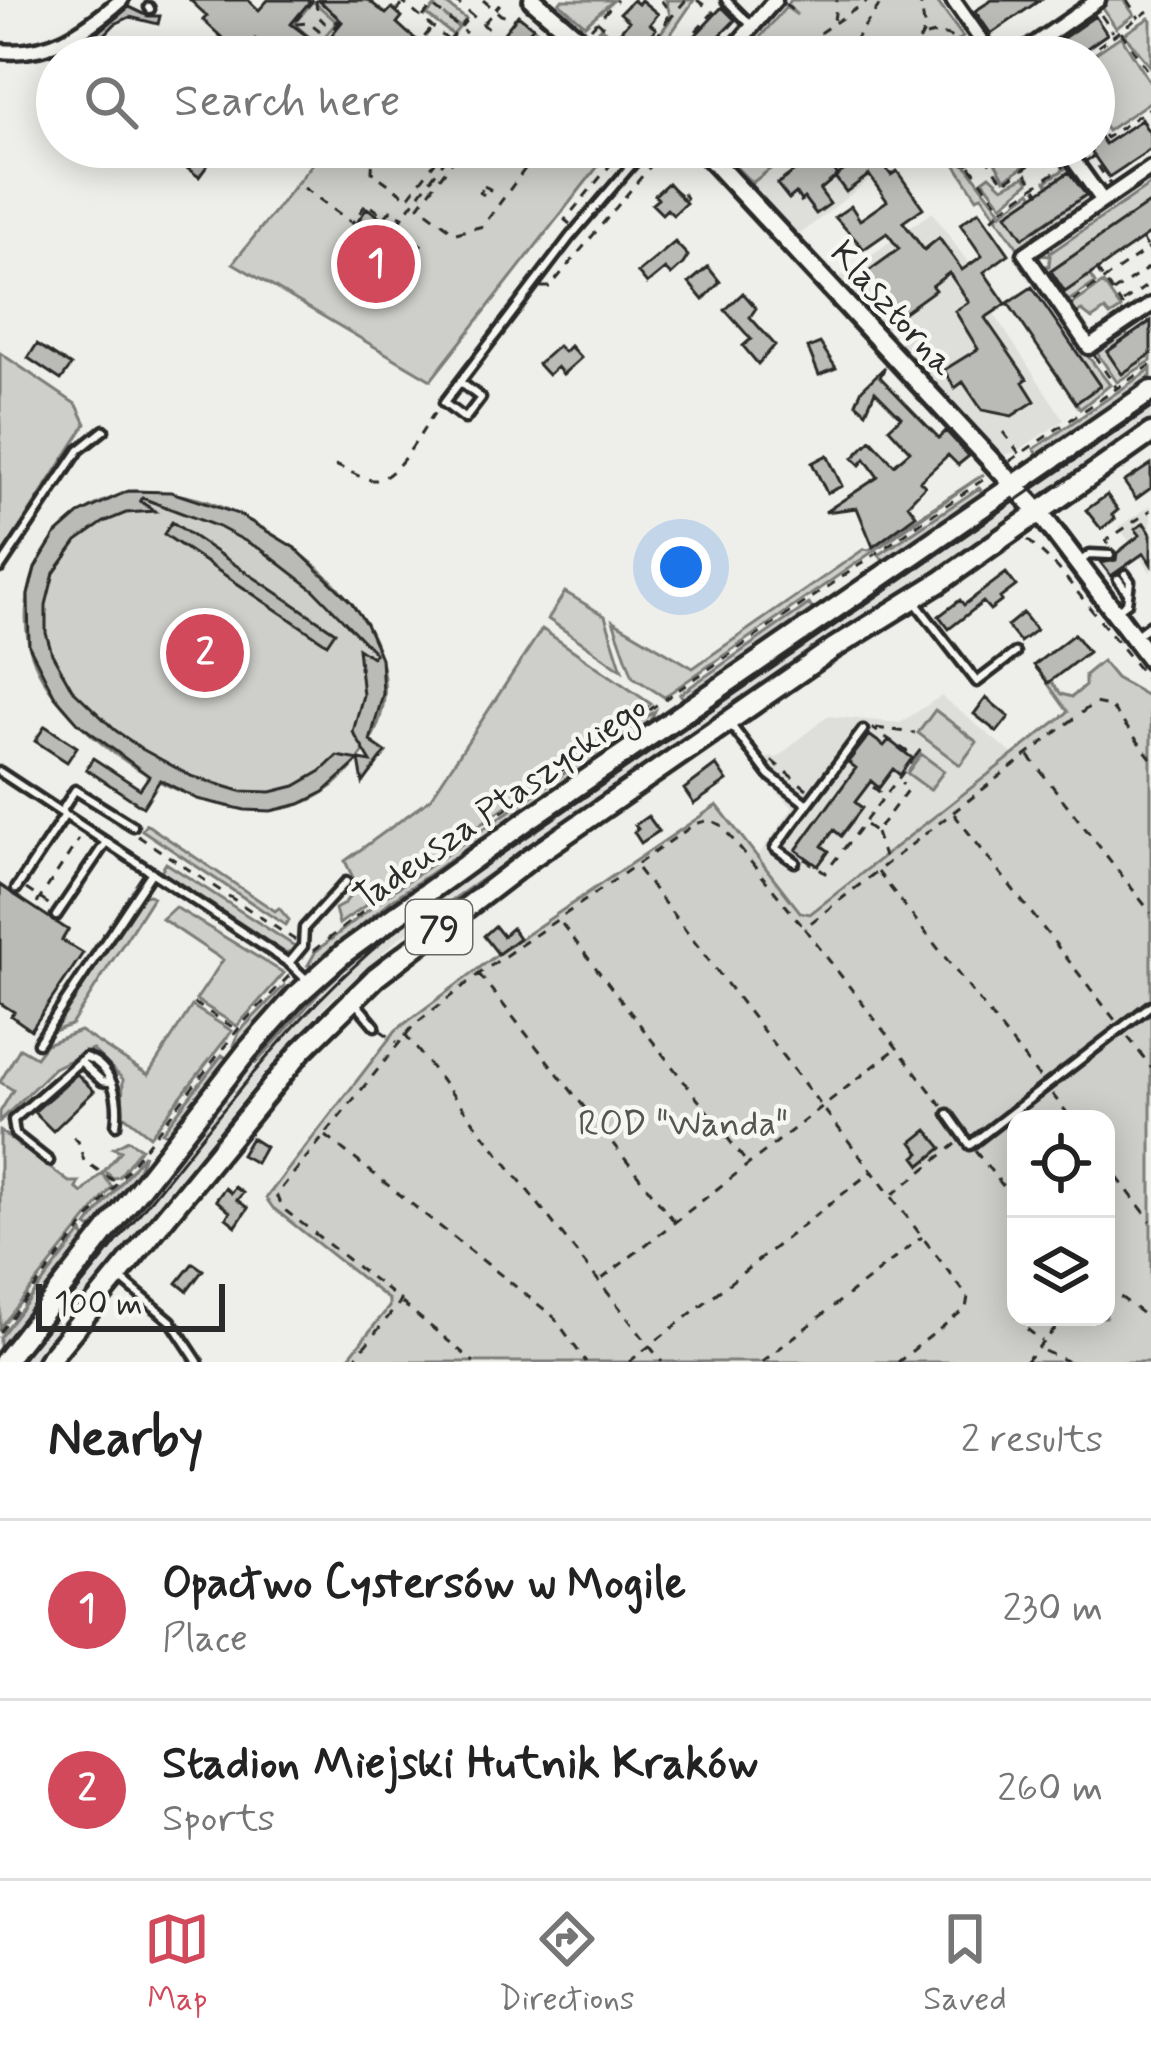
<!DOCTYPE html>
<meta charset="utf-8">
<style>
:root{--surface:#fff;--page:#f6f6f6;--text:#222;--muted:#767676;--line:#e0e0e0;--accent:#d1495b}
body{margin:0;font-family:Mynerve,sans-serif;background:var(--page);color:var(--text)}
.controls{position:absolute;right:36px;bottom:36px;display:grid;overflow:hidden;border-radius:24px;box-shadow:0 6px 30px #0003}
.controls button{width:108px;height:108px;display:grid;place-items:center;padding:0;border:0;border-bottom:3px solid var(--line);background:var(--surface);color:var(--text);font:60px sans-serif}
.scale{position:absolute;left:36px;bottom:30px;width:189px;box-sizing:border-box;padding-left:12px;border:6px solid #2b2b2b;border-top:0;font-size:33px;line-height:42px;white-space:nowrap;color:#2b2b2b;-webkit-text-stroke:9px #f6f6f2;paint-order:stroke}
.you{position:absolute;left:681px;top:567px;width:42px;height:42px;margin:-30px;border:9px solid #fff;border-radius:50%;background:#1a73e8;box-shadow:0 0 0 18px #1a73e833}
.badge{display:grid;place-items:center;width:78px;height:78px;border-radius:50%;background:var(--accent);color:#fff;font-size:39px;font-weight:700}
.pin{position:absolute;translate:-50% -50%;border:6px solid #fff;box-shadow:0 3px 12px #0006}
.list{margin:0;padding:0;list-style:none}
h2{display:flex;justify-content:space-between;align-items:center;height:156px;margin:0;padding:0 48px;font-size:51px}
h2 small{font-size:39px;font-weight:400;color:var(--muted)}
.list li{display:grid;grid-template-columns:78px 1fr auto;gap:36px;align-items:center;box-sizing:border-box;height:180px;padding:0 48px;border-top:3px solid var(--line)}
.list b{display:block;font-size:45px;white-space:nowrap}
.list p{margin:0;font-size:39px;white-space:nowrap;color:var(--muted)}
.list em{font-size:39px;font-style:normal;color:var(--muted)}
.icon{flex:none;width:66px;height:66px;fill:none;stroke:currentColor;stroke-width:2;stroke-linecap:round;stroke-linejoin:round}
.map{position:relative;flex:none;width:1151px;height:1362px;overflow:hidden}
.search{position:absolute;background:var(--surface);box-shadow:0 6px 30px #0003;left:36px;right:36px;top:36px;height:132px;display:flex;align-items:center;gap:30px;box-sizing:border-box;padding:0 42px;border-radius:66px;color:var(--muted);font-size:45px}
.sheet{height:516px;background:var(--surface)}
nav{display:flex;justify-content:space-around;align-items:center;box-sizing:border-box;height:168px;border-top:3px solid var(--line);background:var(--surface);font-size:33px;color:var(--muted)}
nav a{display:grid;justify-items:center;gap:6px}
nav .on{color:var(--accent)}
.map>svg:first-child{display:block}
.built{fill:#dededb}
.green{fill:#cececa;stroke:#7c7c7a;stroke-width:3;fill-rule:evenodd}
.building{fill:#babab7;stroke:#2b2b2b;stroke-width:3;fill-rule:evenodd}
.lines{fill:none;stroke-linecap:round;stroke-linejoin:round}
.lane-casing{stroke:#2b2b2b;stroke-width:15}
.street-casing{stroke:#2b2b2b;stroke-width:21}
.secondary-casing{stroke:#2b2b2b;stroke-width:26}
.primary-casing{stroke:#2b2b2b;stroke-width:27}
.path{stroke:#2b2b2b;stroke-width:3;stroke-dasharray:9 9;stroke-linecap:butt}
.lane{stroke:#f6f6f2;stroke-width:6}
.street{stroke:#f6f6f2;stroke-width:12}
.secondary{stroke:#f6f6f2;stroke-width:16}
.primary{stroke:#f6f6f2;stroke-width:18}
.tram{stroke:#2b2b2b;stroke-width:3}
.labels{text-anchor:middle;stroke-width:9;stroke-linejoin:round;paint-order:stroke}
.shield{fill:#f6f6f2;stroke:#686867;stroke-width:3}
.shield-label{font-size:33px;font-weight:bold;fill:#2b2b2b}
.street-label{font-size:36px;fill:#2b2b2b;stroke:#f6f6f2}
.park-label{font-size:36px;fill:#545453;stroke:#f6f6f2}
</style>
<div class="map">
<svg width="1151" height="1362" viewBox="0 0 1151 1362">
<rect width="100%" height="100%" fill="#eeeeea"/>
<filter id="ink" filterUnits="userSpaceOnUse"><feTurbulence type="fractalNoise" baseFrequency=".00833" numOctaves="2"/><feDisplacementMap in="SourceGraphic" scale="24" xChannelSelector="R" yChannelSelector="G"/><feConvolveMatrix kernelMatrix="1 2 1 2 8 2 1 2 1" color-interpolation-filters="sRGB"/></filter>
<g filter="url(#ink)">
<path class="built" d="M799 147H911L799 235 752 183Z
M932 212 979 278 973 282 1064 420 1016 452 1003 455 916 361 918 354 910 346 903 348 896 340 904 333 896 324 888 330 840 277Z
M1151 404V420L399 938 328 1003 266 1071 33 1362H17L274 1040 375 942 449 886Z
M1151 505V573L1119 527Z
M941 696 1014 755 873 867 810 914 800 913 757 857 793 808 754 769 771 756 777 758 827 716 900 723Z"/>
<path class="green" d="M441 0 466 19 460 27 444 15 459 28 453 35 427 15Z
M562 0H614L585 25 559 3Z
M666 0H694L655 57H620L595 34 601 28 632 50H648L671 19Z
M791 0H936L963 37 936 57H743L786 7 797 15 787 5Z
M1106 0H1124L1134 15 1116 28 1100 4Z
M313 1 337 22 318 44 294 24Z
M1149 18 1151 20V67L1124 34Z
M533 27 567 57H509Z
M1121 36 1151 84V101L1107 131 1094 112V57H1090Z
M326 147 336 154 342 147H613L431 380 233 263Z
M716 147H799L752 183Z
M944 147 960 149 956 152 1000 210 995 215 982 195 977 198Z
M1007 147H1034L1038 157 1005 179 992 157Z
M1072 164 1093 195 1090 203 1018 248 996 217 1031 191 1034 196 1007 214 1085 195 1070 171 1049 186 1046 181Z
M990 175 1003 187 1025 176 1029 182 1002 205 983 180Z
M1151 184V202L1051 271 1065 292 1090 275 1095 283 1064 304 1038 265 1049 266 1050 256 1037 255 1047 245 1050 253Z
M1103 283 1121 309 1110 316 1105 310 1092 319 1082 311 1072 315 1067 308Z
M1124 330 1128 337 1107 352 1121 373 1151 354V361L1117 382 1095 350Z
M1078 343 1110 385 1080 409 1076 403 1100 386 1071 347Z
M0 353 77 405 86 424 0 558Z
M1151 369V376L1121 397 1119 404 1040 457 1034 449Z
M984 474 664 697 633 677 613 621 693 668 864 549 869 550Z
M979 488 983 493 884 562 879 555Z
M134 491C158 492 181 493 205 501 295 532 435 640 366 748 350 773 327 796 297 805 211 833 69 742 35 663 21 630 24 588 41 557 61 521 94 501 134 491Z
M565 592 605 616 622 670 548 619Z
M809 604 813 610 684 699 680 694Z
M542 629 651 704 339 924 335 909 344 904 357 886 345 861 430 799Z
M1102 661 1116 678 1151 698V1362H345L389 1307V1300L273 1208 266 1198 396 1030 498 954 717 805 800 912 810 914 1068 712 1048 684 1051 681 1061 694 1072 697 1085 686V675ZM1016 1119H1106V1317H1016Z
M935 710 977 742 960 765 918 733Z
M655 711 650 722 392 900 314 965H308L316 951 390 893Z
M697 731 701 734 420 933 413 927Z
M921 754 944 771 930 790 907 773Z
M146 824 275 911 279 908 289 920 285 925 142 830Z
M166 863 290 943 295 946 292 952H284L161 871Z
M149 895 153 897 71 1025 54 1031 142 896Z
M175 907 284 973 237 1026 196 1000 223 960 162 919Z
M375 941 320 992 256 1063 250 1058C287 1015 326 972 375 941Z
M284 986 285 992 237 1048 234 1046 239 1032Z
M192 1006 232 1031 150 1136 122 1114 123 1079 92 1049 54 1068 0 1121V1112L13 1090 0 1082 20 1048 36 1057 46 1044 80 1031 148 1075Z
M222 1055 228 1059 168 1135 162 1132Z
M0 1131 69 1182H79L76 1188 82 1193 102 1173 112 1187 0 1328Z
M128 1140 141 1148 119 1177 113 1178 104 1171 121 1151 113 1148Z
M144 1154 135 1179 95 1228H90L87 1226Z
M82 1232 85 1240 0 1349V1337Z"/>
<path class="building" d="M190 0H248L259 10 268 0H311L291 24 322 47 342 22 319 0H368L386 14 392 8 402 17 397 23 408 33 423 45 427 40 448 57H418L401 43 389 57H278L256 40 257 55 243 57 203 20 207 16Z
M633 0 638 4 641 0 658 14 650 24 656 29 645 44 635 36 630 41 621 38 619 33 629 21 620 13Z
M992 0H1040L991 34 975 11Z
M129 7 148 16H160L158 24 130 17 115 24 83 57H68Z
M722 7 735 20 702 54 691 40Z
M518 15 533 27 520 44 538 57H485Z
M1095 16 1107 34 1074 57H1036Z
M156 38 174 51 169 57H133Z
M1141 120 1151 135V149L1109 177 1088 147H1094V128L1105 144Z
M158 147H221L199 177Z
M872 150 891 175 897 171 923 208 903 222 924 250 939 238 962 270 982 256 960 224 979 211 1009 254 984 272 1006 304 985 318 1027 379 1023 382 1035 401 1012 416 982 410 963 382 955 388 944 370 978 349 955 311 969 302 949 273 932 286 935 290 895 319 863 275 899 249 887 233 864 249 835 217 851 206 860 220 887 201 869 175 846 192 835 177Z
M820 152 838 175 820 190 830 204 816 214 804 198 801 201 796 193 789 199 777 184Z
M1069 172 1086 195 1023 238 1007 214Z
M668 183 686 203 673 215 667 209 662 214 652 204 658 199 655 195Z
M1151 202V233L1065 292 1051 271Z
M367 208 421 245 412 258 400 250 385 272 360 260 369 247 362 242 370 229 358 221Z
M675 242 688 256 683 264 671 275 665 269 647 284 638 273Z
M708 267 720 282 703 300 689 283Z
M1032 287 1100 386 1076 403 1008 303Z
M743 293 756 308 750 317 775 345 758 364 743 346 751 339 725 310Z
M1151 321V354L1122 374 1107 352Z
M820 343 836 368 819 375 808 348Z
M37 344 71 366 61 380 28 358Z
M558 346 564 352 570 346 581 358 563 374 557 367 548 375 538 364Z
M885 367 880 377 939 438 946 431 969 456 958 465 948 455 920 481 925 486 908 504 916 515 873 547 857 508 825 512 878 477 865 459 860 465 853 458 871 440 894 465 910 451 889 428 901 417 875 391 866 412 856 403 862 389Z
M827 455 842 486 827 493 812 463Z
M1151 464V488L1136 499 1124 482Z
M128 491 171 492 238 514 295 548 351 602 366 624 381 658 383 694 370 741 386 752 363 783 359 760 324 792 300 804 271 811 245 810 197 799 160 780 143 807 86 769 93 758 140 789 149 776 79 724 54 695 29 646 28 595 35 568 55 535 79 514ZM142 498 219 527 262 550 314 590 375 653 372 657 358 648 363 695 353 732 371 762 337 756 321 771 295 786 271 792 240 791 191 776 142 749 115 730 72 689 52 654 46 633V605L54 573 77 541 104 522 126 513 155 511 140 501Z
M1107 495 1118 510 1112 515 1115 519 1101 529 1086 510Z
M172 522 335 632 327 644 164 534Z
M1144 523 1151 534V564L1144 553 1111 576 1101 563 1116 560 1117 553 1140 535 1135 529Z
M1006 573 1016 586 1000 598 1002 601 990 610 983 602 949 629 939 616 960 600 964 605Z
M1023 613 1036 630 1020 642 1007 626Z
M1074 634 1088 652 1048 683 1034 665Z
M986 698 1009 717 997 732 974 714Z
M45 726 77 747 67 762 35 741Z
M869 735 884 746 889 740 912 758 900 775 893 769 879 788 871 781 855 802 862 808 841 836 834 830 822 846 829 851 818 866 796 850 856 768 848 762Z
M716 765 727 781 694 804 684 789Z
M648 816 659 831 641 843 634 832 638 829 635 825Z
M0 885 68 930 62 940 83 953 31 1030 11 1016 14 1012 0 1003Z
M495 926 503 936 512 928 519 938 498 954 484 936Z
M77 1074 94 1091 53 1131 34 1112Z
M927 1130 942 1148 921 1165 915 1157 920 1153 912 1142Z
M251 1138 265 1147 256 1163 241 1155Z
M235 1187 243 1193 237 1200 248 1208 236 1226 226 1218 230 1212 216 1200 225 1188 231 1193Z
M193 1263 203 1270 187 1291 177 1283Z"/>
<g class="lines">
<defs>
<path id="lane" d="M726 0 752 26
M149 7 150 9
M460 382 481 398 465 419 444 403 570 237 647 147
M1081 561 1090 554 1110 555
M0 568 79 450 104 430
M1118 579 1128 593
M915 602 977 682 1015 653
M1119 609 1127 603 1130 581 1125 574
M1135 636 1151 624
M731 725 769 775 807 804
M0 772 289 963 309 982
M61 812 75 790 133 826
M795 862 775 848 863 730
M16 889 65 815
M56 916 106 842
M289 963 303 946 304 928 346 882
M354 1001 375 1026
M38 1043 152 872
M80 1061 102 1081 108 1082
M948 1114 970 1145 1151 1005
M49 1161 15 1134 13 1120 85 1057C113 1066 120 1099 116 1125
M120 1278 171 1321 198 1362"/>
<path id="street" d="M953 0 993 57
M0 51C50 56 84 32 121 0
M726 57 775 0
M1016 57 1098 0
M1064 147 1103 201
M965 155 977 147
M1151 168 1025 254 1089 347 1151 305"/>
<path id="secondary" d="M533 0 599 57
M700 147 1039 512 1151 660"/>
<path id="primary" d="M4 1362 248 1050 296 996 344 953 526 821 1151 391
M47 1362 302 1050 376 977 531 858 834 648 940 582 1151 433"/>
</defs>
<use href="#lane" class="lane-casing"/>
<use href="#street" class="street-casing"/>
<use href="#secondary" class="secondary-casing"/>
<use href="#primary" class="primary-casing"/>
<path class="path" d="M313 0 293 24 319 47 341 20
M316 0 317 15 325 23 340 21
M318 0 340 19
M400 0 468 57
M454 0 491 31 469 57
M483 0 501 15 515 19
M697 0 712 11
M1127 0 1139 18
M785 4 795 13
M396 12 407 0
M1101 15 1113 32
M423 17 432 6 466 33
M834 20 837 0
M597 21 623 44 646 49 665 26 669 11 661 0
M668 21 686 0
M484 23 500 4
M296 24 310 23 319 30 320 44
M591 28 617 0
M1121 32 1151 75
M926 36 939 33 968 43
M449 41 470 16
M717 41 736 20
M413 51 431 29
M676 57 690 48
M701 57 686 42 719 6
M793 57 821 32 869 0
M843 57 883 0
M867 57 912 50
M911 57 925 30 920 0
M1083 57 1148 11
M1140 117 1151 132
M1094 120 1106 138 1151 107
M373 147 372 172 408 198 442 153 441 147
M448 147 457 154 466 147
M470 147 465 156 453 160 419 206 456 233 483 226 541 147
M1005 147 987 159 1004 182 1042 157 1035 147
M508 153 516 155 514 163 506 161Z
M725 155 751 147
M1086 161 1092 157 1110 184
M970 166 1002 209 1064 166
M1026 173 1039 192
M484 186 490 189 488 196 480 193Z
M304 188 352 223 367 203 385 217 391 210 402 217
M673 189 687 200 683 193
M992 219 1001 210
M570 224 565 220 625 147
M1142 239 1151 252
M377 252 451 152
M1097 270 1123 307
M541 287H550L663 151 662 147
M1113 292 1151 266
M1073 301 1151 247
M1123 302 1151 283
M1094 355 1116 387
M1003 432 1020 454
M1010 461 1151 365
M335 465C346 469 361 479 373 480 397 483 424 425 438 408
M1028 540 1058 568 1151 684
M1108 544 1106 541 1151 510
M876 728 915 733
M1029 756 1151 913
M915 757 924 745
M772 761 807 789
M873 787 886 797
M954 814 1115 1020
M866 825 876 832 908 789 901 783
M876 833 884 857
M138 836 295 940
M805 859 825 873 915 757 872 728
M638 869 871 1170
M878 872 1039 1077
M26 889 53 907
M37 903 79 839
M562 924 747 1163
M313 951 403 880 987 477
M479 974 674 1221
M194 1003 236 1029
M381 1031 397 1042
M405 1034 662 1362
M1128 1037 1151 1067
M1052 1094 1072 1119
M942 1106 804 928 1094 703 1110 706 1151 758
M326 1136 554 1317 586 1362
M73 1137 78 1141 84 1161 117 1183
M975 1151 1016 1202
M1106 1163 1151 1221
M893 1194 956 1144
M602 1279 897 1048
M1106 1286 1151 1320
M402 1303 474 1362
M1027 1329 1042 1341
M0 1332 243 1023 290 975
M1044 1351 1069 1362
M352 1362 401 1301 286 1211 276 1195 414 1025 479 974 695 824 709 820 721 825 804 928
M629 1362 872 1171 968 1297 966 1308 898 1362
M762 1362 922 1237
M1025 1362 1066 1317"/>
<use href="#lane" class="lane"/>
<use href="#street" class="street"/>
<use href="#secondary" class="secondary"/>
<use href="#primary" class="primary"/>
<path class="tram" d="M20 1362C74 1295 127 1229 181 1162 262 1060 335 970 442 895L1151 408"/>
</g>
</g>
<g class="labels">
<rect class="shield" x="406" y="900" width="66" height="54" rx="9"/>
<g class="shield-label">
<text x="439" y="939">79</text>
</g>
<g class="street-label">
<text transform="translate(894 307) rotate(48)" y="13">Klasztorna</text>
<text transform="translate(499 801) rotate(-35)" y="13">Tadeusza Ptaszyckiego</text>
</g>
<g class="park-label">
<text x="683" y="1135">ROD "Wanda"</text>
</g>
</g>
</svg>
<div class="controls">
<button><svg class="icon" aria-label="locate" viewBox="0 0 24 24"><circle cx="12" cy="12" r="6"/><path d="M12 2v4M12 18v4M2 12h4M18 12h4"/></svg></button>
<button><svg class="icon" aria-label="layers" viewBox="0 0 24 24"><path d="M12 4l9 5-9 5-9-5zM3 14l9 5 9-5"/></svg></button>
</div>
<div class="scale">100 m</div>
<div class="you"></div>
<div class="pin badge" style="left:376px;top:264px">1</div>
<div class="pin badge" style="left:205px;top:653px">2</div>
<div class="search"><svg class="icon" aria-label="search" viewBox="0 0 24 24"><circle cx="10" cy="10" r="6"/><path d="M15 15l6 6"/></svg>Search here</div>
</div>
<section class="sheet">
<h2>Nearby<small>2 results</small></h2>
<ul class="list">
<li><span class="badge">1</span><div><b>Opactwo Cystersów w Mogile</b><p>Place</p></div><em>230 m</em></li>
<li><span class="badge">2</span><div><b>Stadion Miejski Hutnik Kraków</b><p>Sports</p></div><em>260 m</em></li>
</ul>
</section>
<nav>
<a class="on"><svg class="icon" aria-label="map" viewBox="0 0 24 24"><path d="M3 6l6-2 6 2 6-2v14l-6 2-6-2-6 2zM9 4v14M15 6v14"/></svg>Map</a>
<a><svg class="icon" aria-label="directions" viewBox="0 0 24 24"><path d="M12 3l9 9-9 9-9-9zM9 14v-3h6M13 9l2 2-2 2"/></svg>Directions</a>
<a><svg class="icon" aria-label="saved" viewBox="0 0 24 24"><path d="M7 4h10v16l-5-4-5 4z"/></svg>Saved</a>
</nav>
